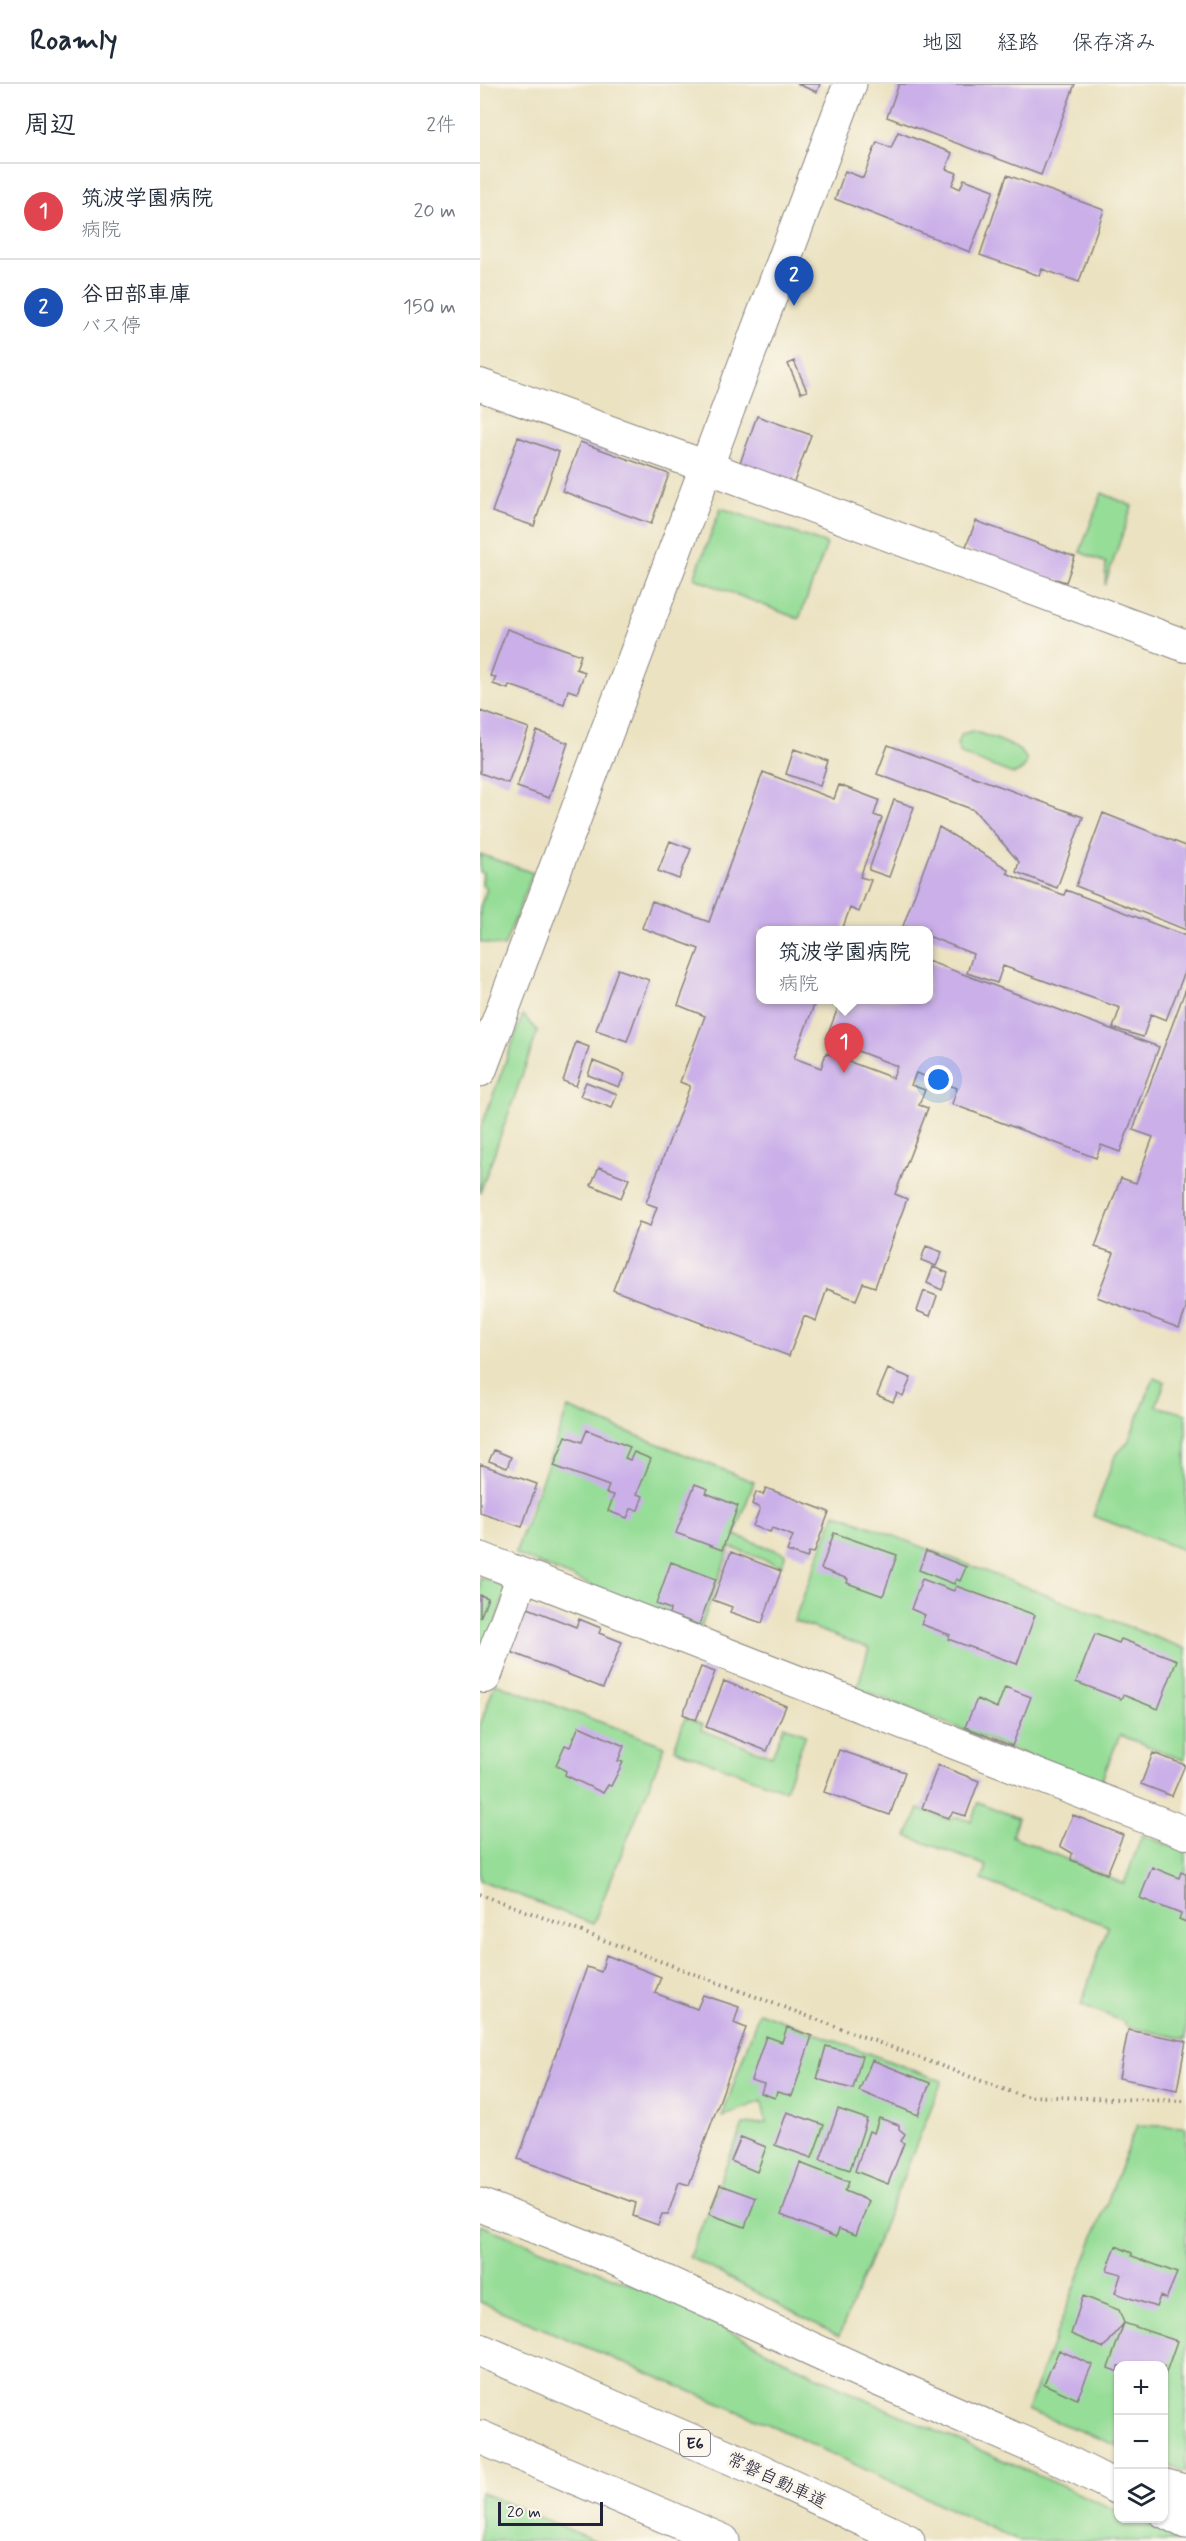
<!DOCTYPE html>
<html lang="ja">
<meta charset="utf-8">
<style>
:root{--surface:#fff;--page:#f6f6f7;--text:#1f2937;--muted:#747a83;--line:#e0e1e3;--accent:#b5179e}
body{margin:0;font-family:Mynerve,"Klee One",sans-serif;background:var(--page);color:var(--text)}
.controls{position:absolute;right:18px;bottom:18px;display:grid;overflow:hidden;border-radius:12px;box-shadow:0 2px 4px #0004}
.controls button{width:54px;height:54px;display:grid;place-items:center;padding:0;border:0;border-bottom:2px solid var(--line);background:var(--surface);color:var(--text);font:30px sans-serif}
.scale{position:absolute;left:18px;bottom:15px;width:105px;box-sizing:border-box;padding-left:6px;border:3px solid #22223b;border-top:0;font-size:16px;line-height:21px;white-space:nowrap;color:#22223b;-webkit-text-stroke:4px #fbf7ec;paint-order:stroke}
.you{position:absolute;left:459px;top:996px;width:21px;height:21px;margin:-15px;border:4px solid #fff;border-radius:50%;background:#1a73e8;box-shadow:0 0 0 9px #1a73e833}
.badge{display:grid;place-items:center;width:39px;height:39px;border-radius:50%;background:var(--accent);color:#fff;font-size:20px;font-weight:700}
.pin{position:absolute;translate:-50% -50px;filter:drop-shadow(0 2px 3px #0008)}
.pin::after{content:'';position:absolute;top:32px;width:21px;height:18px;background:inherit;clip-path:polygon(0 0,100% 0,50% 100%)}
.popup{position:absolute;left:276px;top:842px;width:177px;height:78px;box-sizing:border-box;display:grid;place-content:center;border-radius:12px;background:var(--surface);filter:drop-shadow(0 2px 4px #0005);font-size:20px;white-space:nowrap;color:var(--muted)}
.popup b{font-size:22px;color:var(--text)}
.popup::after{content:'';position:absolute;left:50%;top:100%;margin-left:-12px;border:12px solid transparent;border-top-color:var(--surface)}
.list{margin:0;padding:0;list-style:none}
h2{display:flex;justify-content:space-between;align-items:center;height:78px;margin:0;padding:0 24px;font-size:26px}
h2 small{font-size:20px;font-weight:400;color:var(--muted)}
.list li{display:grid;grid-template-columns:39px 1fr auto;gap:18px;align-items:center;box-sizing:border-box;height:96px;padding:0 24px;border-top:2px solid var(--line)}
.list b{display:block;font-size:22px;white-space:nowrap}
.list p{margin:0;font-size:20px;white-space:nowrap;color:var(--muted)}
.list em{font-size:20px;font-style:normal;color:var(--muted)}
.icon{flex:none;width:33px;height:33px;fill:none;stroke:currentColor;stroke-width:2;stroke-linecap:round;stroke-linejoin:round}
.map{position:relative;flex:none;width:706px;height:2457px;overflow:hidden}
header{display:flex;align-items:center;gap:36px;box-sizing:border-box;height:84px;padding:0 30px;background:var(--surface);border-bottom:2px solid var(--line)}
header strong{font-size:28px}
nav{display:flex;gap:33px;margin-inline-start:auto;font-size:21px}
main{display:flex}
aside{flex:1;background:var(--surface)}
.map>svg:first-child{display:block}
.green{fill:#96dd97;stroke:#5c8069;stroke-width:1.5}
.building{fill:#caafe9}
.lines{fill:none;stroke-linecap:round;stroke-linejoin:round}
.minor-casing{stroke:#86827e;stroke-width:34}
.tertiary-casing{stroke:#86827e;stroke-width:35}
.motorway-casing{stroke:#86827e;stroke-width:35}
.path{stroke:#86827e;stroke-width:4;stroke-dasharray:1.5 4.5;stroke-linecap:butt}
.minor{stroke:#fff;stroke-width:32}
.tertiary{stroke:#fff;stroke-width:33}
.motorway{stroke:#fff;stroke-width:33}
.labels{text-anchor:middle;stroke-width:6;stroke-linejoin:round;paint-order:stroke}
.shield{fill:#fbf7ec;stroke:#636270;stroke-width:1.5}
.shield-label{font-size:16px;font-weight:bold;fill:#22223b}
.street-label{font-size:18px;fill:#22223b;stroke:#fbf7ec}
</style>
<header>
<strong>Roamly</strong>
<nav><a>地図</a><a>経路</a><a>保存済み</a></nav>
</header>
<main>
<aside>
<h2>周辺<small>2件</small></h2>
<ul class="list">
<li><span class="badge" style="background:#e0444e">1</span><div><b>筑波学園病院</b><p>病院</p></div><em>20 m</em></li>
<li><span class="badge" style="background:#1a4fb4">2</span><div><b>谷田部車庫</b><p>バス停</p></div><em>150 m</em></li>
</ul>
</aside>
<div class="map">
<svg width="706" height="2457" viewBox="0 0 706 2457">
<rect width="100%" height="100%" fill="#fbf7ec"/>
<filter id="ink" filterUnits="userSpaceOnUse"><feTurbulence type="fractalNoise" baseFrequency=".0167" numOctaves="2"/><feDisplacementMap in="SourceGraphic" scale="12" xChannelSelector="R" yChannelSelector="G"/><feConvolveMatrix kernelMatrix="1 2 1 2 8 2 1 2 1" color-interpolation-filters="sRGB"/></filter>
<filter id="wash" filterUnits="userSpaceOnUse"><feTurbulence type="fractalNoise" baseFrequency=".008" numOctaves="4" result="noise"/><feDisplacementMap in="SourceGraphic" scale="24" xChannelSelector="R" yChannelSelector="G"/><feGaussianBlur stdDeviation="1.35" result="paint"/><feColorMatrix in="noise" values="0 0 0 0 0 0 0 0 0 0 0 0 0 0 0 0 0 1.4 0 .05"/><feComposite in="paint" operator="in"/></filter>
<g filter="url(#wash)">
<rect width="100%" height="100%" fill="#ebe2c1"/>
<path class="green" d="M622 409 652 422 625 501 626 479 600 468Z
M241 424 347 460 319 535 214 494Z
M492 647C504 651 556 665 545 682 542 687 538 689 533 690L481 670 477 660 482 650Z
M0 770 53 789 24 863 0 858V823L7 805 2 801 3 789 0 788Z
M43 931 58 947 0 1109V1046Z
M674 1294 685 1298 676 1322 706 1330V1467L613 1432 635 1372 648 1358Z
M88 1324 274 1398 255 1451 306 1470 301 1482 250 1463 220 1546 35 1470Z
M355 1429 706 1565V1669L703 1676 640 1651 620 1700 377 1604 389 1564 314 1537Z
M0 1493 22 1501 26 1508 0 1582Z
M15 1599 185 1662 113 1840 0 1796V1641Z
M205 1634 223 1641 221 1646 292 1672 304 1642 326 1650 305 1706 194 1665Z
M498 1718 538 1734 532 1752 644 1800 662 1751 706 1768V1955L644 1942V1938L601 1920 628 1842 502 1796 507 1782 427 1752 439 1725 470 1736 475 1733 491 1737Z
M279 1928 462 1997 359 2252 209 2173 263 2041 286 2039 282 2017 242 2033Z
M657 2041 706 2043V2388L684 2379V2282H638V2362L547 2326Z
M0 2141 198 2219 298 2273 393 2319 638 2427V2434L656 2435 705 2457H538L295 2343 0 2218Z
M0 2408 116 2457H0Z"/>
<g id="blocks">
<path class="building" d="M317 0H340L337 8Z
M419 0H595L561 91 407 33Z
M418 48 472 69 466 85 477 89 472 101 480 105 484 95 514 106 490 168 355 115 365 87 383 94 397 58 411 64Z
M527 91 624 126 599 198 562 185 560 192 500 171Z
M314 277 327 307 321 309 308 280Z
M277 332 331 351 314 398 260 379Z
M38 353 79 368 54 442 12 428Z
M100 358 189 390 171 440 82 407Z
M496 437 595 473 586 498 576 495 573 497 485 465Z
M27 545 101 571 96 585 105 588 97 609 88 606 84 620 29 601 28 605 13 600 16 593 10 592Z
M0 627 49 644 28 699 0 689Z
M57 647 88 659 69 714 37 703Z
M408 661 603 733 577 804 536 788 539 778 494 726 397 690Z
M314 665 348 677 340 702 306 690Z
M283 688 354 715 359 701 399 716 394 731 402 734 380 793 391 796 379 828 370 824 362 846H280V916H336L314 974 341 984 346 969 413 994 417 982 346 955 361 916H448V877L679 963 640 1068 621 1061 616 1074 472 1020 477 1004 436 989 431 1001 445 1006 439 1021 448 1024 415 1110 427 1115 395 1203 383 1199 376 1216 347 1205 336 1237 324 1232 309 1272 133 1206 159 1138 170 1142 177 1123 166 1119 210 1002 200 998 225 932 198 921 219 865 162 844 172 817 229 838Z
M414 716 434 723 409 793 389 786Z
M623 729 706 762V846L596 802Z
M459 743 528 785 527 789 537 794 584 811 586 806 706 852V885L686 936 671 930 663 953 633 944 640 924 523 882 517 899 487 889 493 870 448 852V846H433L423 842Z
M190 757 211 765 199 795 178 787Z
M138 885 169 896 147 957 116 946Z
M706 904V1225L699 1244 617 1213 634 1169 615 1163 641 1094 656 1099 673 1053 653 1046Z
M96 958 109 963 96 1002 83 997Z
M113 977 145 990 139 1003 108 991Z
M106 998 137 1010 132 1024 100 1012Z
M119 1083 149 1095 141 1114 111 1101Z
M446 1162 462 1168 456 1182 441 1176Z
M453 1183 468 1189 462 1206 447 1199Z
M444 1207 457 1212 450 1232 437 1227Z
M408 1285 431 1294 423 1312 417 1309 413 1318 397 1311Z
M107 1346 150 1363 145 1374 150 1376 154 1368 171 1375 157 1410 163 1412 158 1426 151 1425 147 1434 128 1427 134 1411 126 1409 129 1402 74 1382 86 1352 102 1358Z
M14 1366 31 1373 27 1384 9 1377Z
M0 1380 57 1400 42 1443 0 1429Z
M215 1400 228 1405 226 1409 258 1422 242 1466 196 1449Z
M286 1404 349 1428 334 1469 329 1468 327 1474 307 1467 313 1452 292 1444 290 1448 273 1442 280 1424 272 1420 276 1408 283 1411Z
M354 1449 417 1471 403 1512 367 1499 368 1495 341 1485Z
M446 1467 486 1483 480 1497 476 1495 474 1500 439 1486Z
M251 1468 301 1487 282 1539 250 1528 252 1523 233 1516Z
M191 1478 236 1495 219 1541 189 1530 190 1525 176 1520Z
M442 1495 474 1507 476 1502 555 1531 537 1580 468 1555 470 1551 441 1540 445 1531 431 1525Z
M0 1511 8 1514 0 1534Z
M48 1524 96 1543 99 1535 121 1544 119 1549 142 1558 123 1604 31 1568Z
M615 1550 639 1559 641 1555 697 1576 678 1625 643 1611 641 1615 596 1598Z
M221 1583 235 1588 216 1636 203 1630Z
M244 1597 306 1622 287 1667 226 1643Z
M525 1603 551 1613 532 1662 485 1643 497 1615 517 1624Z
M99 1642 144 1662 138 1677 143 1678 131 1702 128 1701 123 1709 85 1691 86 1687 76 1681 85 1661 90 1663Z
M359 1666 425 1688 410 1731 344 1708Z
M673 1669 705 1681 692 1712 661 1700Z
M458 1681 499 1697 486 1732 473 1728 468 1734 442 1724Z
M593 1731 643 1751 627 1790 591 1776 592 1769 580 1762Z
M672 1783 699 1794 701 1788 706 1790V1838L699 1835 701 1830 660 1814Z
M126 1871 181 1893 175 1909 217 1925 223 1911 259 1923 254 1939 266 1944 209 2101 199 2098 188 2130H182L178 2141 153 2132 156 2119 38 2075 107 1883 121 1888Z
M307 1943 332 1952 312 2012 297 2008 295 2014 281 2009 284 2000 271 1996 286 1952 302 1958Z
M648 1946 706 1957 697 2006 639 1994Z
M346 1962 382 1972 373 2005 337 1995Z
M392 1976 450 1999 438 2031 379 2007Z
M358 2025 387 2035 370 2086 340 2076Z
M307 2028 344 2041 332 2074 295 2061Z
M399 2034 419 2041V2045L425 2050 421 2057 424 2059 408 2100 375 2087 389 2047 394 2049Z
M261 2053 286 2063 277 2088 251 2077Z
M320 2079 369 2098 365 2107 389 2117 376 2151 359 2145 356 2153 301 2131Z
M240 2101 276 2114 265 2143 229 2130Z
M636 2162 652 2169V2172L697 2189 686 2215 680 2212 676 2223 635 2209 641 2190 627 2186Z
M603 2212 639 2226 644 2239 697 2257 684 2294V2282H638V2288L628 2284 644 2239 624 2264 591 2250Z
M579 2266 612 2281 597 2315 564 2300Z"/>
</g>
</g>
<g filter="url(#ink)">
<use href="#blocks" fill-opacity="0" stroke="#86827e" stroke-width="1.5"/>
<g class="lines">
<defs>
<path id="minor" d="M0 301 227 383 706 562
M0 1474 706 1749
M5 1593 43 1491
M684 2401 706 2407"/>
<path id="tertiary" d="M0 986 370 0
M0 2121 127 2171 393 2293 579 2374 638 2404
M684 2427 706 2438"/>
<path id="motorway" d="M0 2266 277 2385 428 2457
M0 2353 243 2457"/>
</defs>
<use href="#minor" class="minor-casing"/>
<use href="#tertiary" class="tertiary-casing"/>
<use href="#motorway" class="motorway-casing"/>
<path class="path" d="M0 1810 542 2012 706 2017"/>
<use href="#minor" class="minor"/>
<use href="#tertiary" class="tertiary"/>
<use href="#motorway" class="motorway"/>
</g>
</g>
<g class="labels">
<rect class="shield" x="200" y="2346" width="30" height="26" rx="4.5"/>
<g class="shield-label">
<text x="215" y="2365">E6</text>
</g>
<g class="street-label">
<text transform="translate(297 2396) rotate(25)" y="6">常磐自動車道</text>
</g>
</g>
</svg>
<div class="controls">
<button>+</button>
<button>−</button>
<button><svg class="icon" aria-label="layers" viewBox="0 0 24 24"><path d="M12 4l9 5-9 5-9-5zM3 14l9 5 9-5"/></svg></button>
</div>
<div class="scale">20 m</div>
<div class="you"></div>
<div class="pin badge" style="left:364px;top:989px;background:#e0444e">1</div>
<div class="popup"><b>筑波学園病院</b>病院</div>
<div class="pin badge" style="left:314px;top:222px;background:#1a4fb4">2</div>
</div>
</main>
